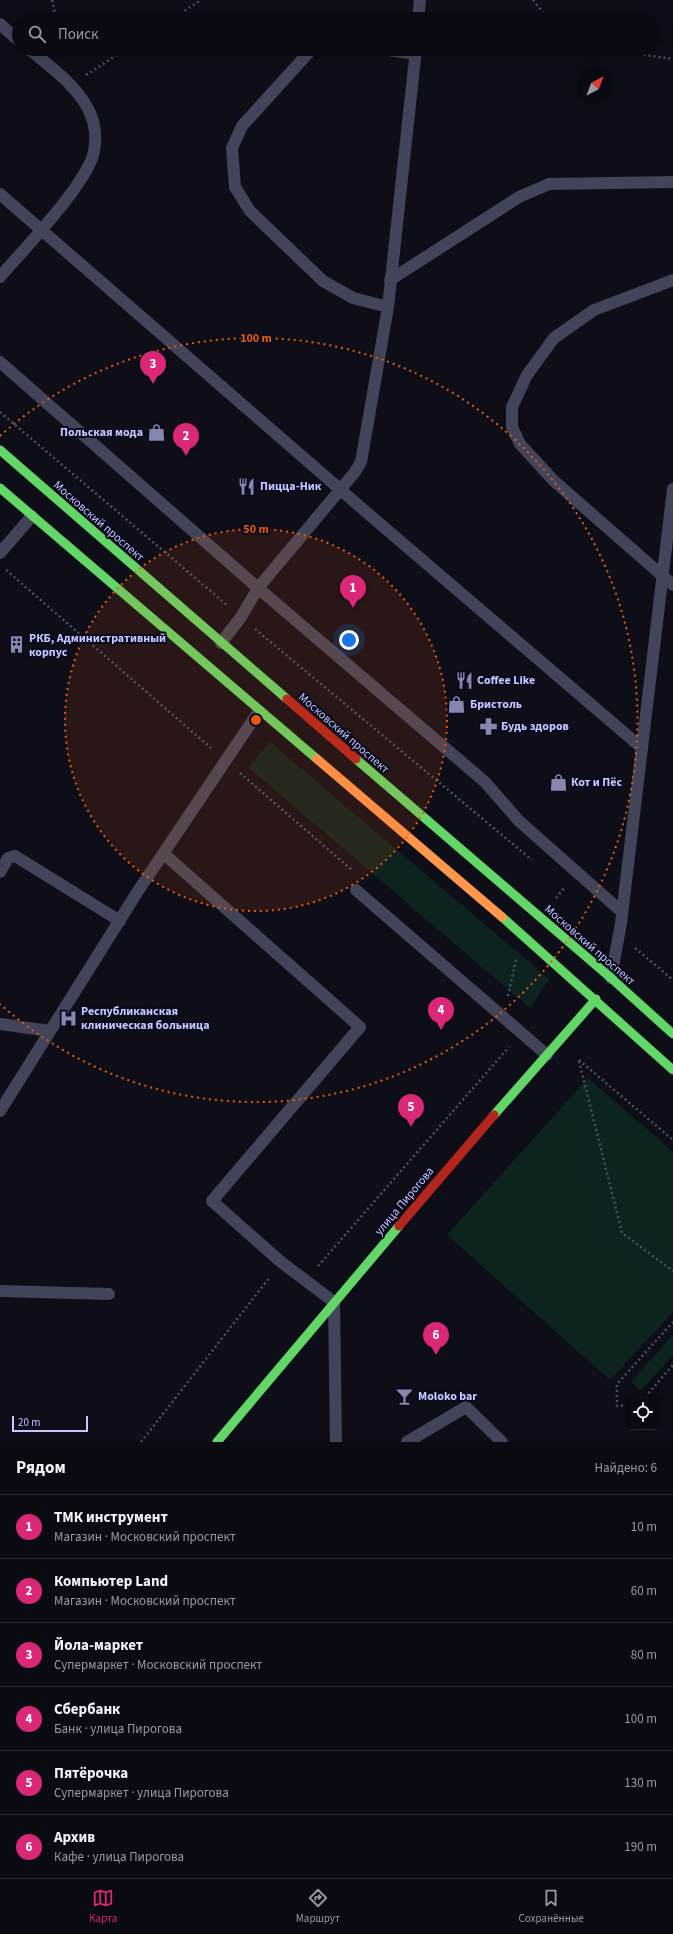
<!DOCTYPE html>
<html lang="ru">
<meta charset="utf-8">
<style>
:root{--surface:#0a0a12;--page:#13131b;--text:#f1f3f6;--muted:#999a9f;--line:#2a2b32;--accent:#db2777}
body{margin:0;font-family:"Source Sans 3",sans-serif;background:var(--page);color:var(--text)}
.controls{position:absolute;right:12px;bottom:12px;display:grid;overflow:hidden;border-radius:8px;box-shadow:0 4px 16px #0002}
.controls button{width:36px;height:36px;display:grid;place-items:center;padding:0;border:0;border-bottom:1px solid var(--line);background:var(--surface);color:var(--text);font:20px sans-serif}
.compass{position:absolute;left:577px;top:68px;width:36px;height:36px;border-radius:50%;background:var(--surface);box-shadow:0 4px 16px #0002;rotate:42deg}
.scale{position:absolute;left:12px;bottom:10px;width:76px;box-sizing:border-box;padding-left:4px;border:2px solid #c5c8ff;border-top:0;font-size:11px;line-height:14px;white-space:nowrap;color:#c5c8ff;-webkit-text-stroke:3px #0a0a1c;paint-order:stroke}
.you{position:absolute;left:349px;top:640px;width:14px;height:14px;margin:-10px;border:3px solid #fff;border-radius:50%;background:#1a73e8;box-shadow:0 0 0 6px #1a73e833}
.badge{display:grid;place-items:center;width:26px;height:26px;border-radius:50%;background:var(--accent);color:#fff;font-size:13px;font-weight:700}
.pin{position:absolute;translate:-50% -33px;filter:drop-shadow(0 1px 2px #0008)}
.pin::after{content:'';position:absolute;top:21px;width:14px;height:12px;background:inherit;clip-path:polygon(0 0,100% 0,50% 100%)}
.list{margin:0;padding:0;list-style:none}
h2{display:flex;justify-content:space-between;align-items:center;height:52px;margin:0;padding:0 16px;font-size:17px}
h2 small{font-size:13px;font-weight:400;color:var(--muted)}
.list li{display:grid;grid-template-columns:26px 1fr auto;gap:12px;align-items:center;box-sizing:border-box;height:64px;padding:0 16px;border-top:1px solid var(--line)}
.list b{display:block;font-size:15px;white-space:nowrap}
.list p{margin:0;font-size:13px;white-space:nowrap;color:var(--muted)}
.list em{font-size:13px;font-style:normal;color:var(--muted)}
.icon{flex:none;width:22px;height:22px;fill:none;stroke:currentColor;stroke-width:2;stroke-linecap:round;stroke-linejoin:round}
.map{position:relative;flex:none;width:673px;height:1442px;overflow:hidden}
.search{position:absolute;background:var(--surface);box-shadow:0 4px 16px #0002;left:12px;right:12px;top:12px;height:44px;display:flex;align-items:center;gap:10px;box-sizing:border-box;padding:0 14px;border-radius:22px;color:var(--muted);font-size:15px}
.sheet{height:436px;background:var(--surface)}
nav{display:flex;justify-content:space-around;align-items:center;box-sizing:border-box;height:56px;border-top:1px solid var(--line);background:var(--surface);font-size:11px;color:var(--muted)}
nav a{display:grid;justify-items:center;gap:2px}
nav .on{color:var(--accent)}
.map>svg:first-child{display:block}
.green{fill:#0d2320}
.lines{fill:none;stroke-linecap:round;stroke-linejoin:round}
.path{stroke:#42545d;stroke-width:2.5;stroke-dasharray:2 3;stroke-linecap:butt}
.lane{stroke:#42455a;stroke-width:12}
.fast{stroke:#63d668;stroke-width:9}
.slow{stroke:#ff974d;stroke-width:9}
.jam{stroke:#b3261e;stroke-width:9}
.ring{fill:none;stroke:#e8590c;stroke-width:2;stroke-dasharray:2 4}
.labels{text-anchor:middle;stroke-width:4;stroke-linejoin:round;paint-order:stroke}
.poi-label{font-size:12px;font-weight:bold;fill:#c5c8ff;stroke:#0a0a1c;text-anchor:start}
.street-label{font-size:12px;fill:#c5c8ff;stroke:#0a0a1c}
.centre{fill:#e8590c;stroke:#0a0a1c;stroke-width:2}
.ring-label{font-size:12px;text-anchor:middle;font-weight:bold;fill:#e8590c;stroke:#0a0a1c;stroke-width:4;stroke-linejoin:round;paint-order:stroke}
</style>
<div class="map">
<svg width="673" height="1442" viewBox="0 0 673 1442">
<rect width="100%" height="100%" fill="#0e0e18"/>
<path class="green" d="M270 742 549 979 530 1008 248 767Z
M588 1078 673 1152V1312L610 1380 447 1235Z
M673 1335V1355L641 1391 631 1382Z"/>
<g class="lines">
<path class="path" d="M52 0 56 19
M533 0 548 19
M172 19 201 0
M604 49 673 59
M86 75 126 49
M0 412 227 605
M6 570 211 748
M255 629 532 860
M240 773 353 871
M556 898 564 888
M635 948 673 980
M508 996 516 960
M579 1060 673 1140
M579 1061 622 1233 673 1271
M318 1266 509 1047
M645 1397 673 1365
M628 1405 617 1406V1384L673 1322
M141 1442 270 1277"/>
<path class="lane" d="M418 19 420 0
M0 24 19 41
M315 49 311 50 242 126 232 148 235 187 250 211 323 281 353 298 388 307
M382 49 415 54
M0 194 365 511 642 748
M0 277C23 250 89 182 94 151 97 135 95 121 87 107 74 83 49 66 29 49
M390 280 519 197 549 184 673 182
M673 280 594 310 554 338 527 375 512 407V427L520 444 554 481 673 585
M0 362 258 588 485 782 519 821 622 912
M0 553 32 516
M221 643 241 617 258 588 355 472 361 462 388 307 416 49
M164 854 360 1027 212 1201 281 1262 334 1302 336 1442
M0 872 8 858 15 856 120 921
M356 890 547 1055
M611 978 621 923 673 489
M0 1024 50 1031
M0 1111 138 891 259 711
M0 1291 109 1294
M407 1442 466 1407 502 1442"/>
<path class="fast" d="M0 450 287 699
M0 488 317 759
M356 759 611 978 673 1034
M502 917 673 1070
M494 1115 596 999
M217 1442 399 1226"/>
<path class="slow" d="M317 759 502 917"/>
<path class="jam" d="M287 699 356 759
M399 1226 494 1115"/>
</g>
<circle cx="256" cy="720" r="191" fill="#e8590c" fill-opacity=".12"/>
<g class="ring">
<circle cx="256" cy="720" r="191"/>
<path d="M0 436A382 382 0 1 1 0 1004"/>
</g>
<defs>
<symbol id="shop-bare" viewBox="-9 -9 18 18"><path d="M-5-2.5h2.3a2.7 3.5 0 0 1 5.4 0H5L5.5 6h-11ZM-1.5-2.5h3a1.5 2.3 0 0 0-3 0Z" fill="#8587ae" stroke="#0a0a1c" stroke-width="2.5" paint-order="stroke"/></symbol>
<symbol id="restaurant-bare" viewBox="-9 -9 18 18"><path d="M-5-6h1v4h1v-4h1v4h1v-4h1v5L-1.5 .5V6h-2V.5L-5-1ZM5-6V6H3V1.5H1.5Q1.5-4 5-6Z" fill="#8587ae" stroke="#0a0a1c" stroke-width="2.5" paint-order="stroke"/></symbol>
<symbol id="building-bare" viewBox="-9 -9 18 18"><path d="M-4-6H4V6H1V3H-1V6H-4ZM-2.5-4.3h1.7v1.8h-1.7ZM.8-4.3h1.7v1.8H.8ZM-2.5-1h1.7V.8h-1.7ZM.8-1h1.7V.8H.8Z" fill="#8587ae" stroke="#0a0a1c" stroke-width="2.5" paint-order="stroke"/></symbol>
<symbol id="pharmacy-bare" viewBox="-9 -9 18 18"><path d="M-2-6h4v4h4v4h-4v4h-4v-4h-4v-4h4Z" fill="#8587ae" stroke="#0a0a1c" stroke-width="2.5" paint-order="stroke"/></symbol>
<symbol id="hospital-bare" viewBox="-9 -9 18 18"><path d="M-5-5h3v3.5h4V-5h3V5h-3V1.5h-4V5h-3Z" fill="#8587ae" stroke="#0a0a1c" stroke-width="2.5" paint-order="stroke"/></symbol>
<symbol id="bar-bare" viewBox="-9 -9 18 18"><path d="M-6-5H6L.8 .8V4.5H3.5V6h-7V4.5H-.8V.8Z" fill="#8587ae" stroke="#0a0a1c" stroke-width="2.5" paint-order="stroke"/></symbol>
</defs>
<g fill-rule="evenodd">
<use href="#shop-bare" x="144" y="420" width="25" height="25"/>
<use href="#restaurant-bare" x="234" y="474" width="25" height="25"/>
<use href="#building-bare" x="4" y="632" width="25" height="25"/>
<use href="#restaurant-bare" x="452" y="668" width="25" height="25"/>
<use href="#shop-bare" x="444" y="692" width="25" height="25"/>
<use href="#pharmacy-bare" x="476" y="714" width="25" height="25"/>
<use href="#shop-bare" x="546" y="770" width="25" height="25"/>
<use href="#hospital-bare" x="56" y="1006" width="25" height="25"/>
<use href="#bar-bare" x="392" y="1384" width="25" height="25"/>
</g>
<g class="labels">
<g class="poi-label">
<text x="143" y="436" text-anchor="end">Польская мода</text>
<text x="260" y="490">Пицца-Ник</text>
<text x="29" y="642">РКБ, Административный<tspan x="29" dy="14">корпус</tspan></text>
<text x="477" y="684">Coffee Like</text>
<text x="470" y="708">Бристоль</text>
<text x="501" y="730">Будь здоров</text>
<text x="571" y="786">Кот и Пёс</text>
<text x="81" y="1015">Республиканская<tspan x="81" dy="14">клиническая больница</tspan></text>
<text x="418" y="1400">Moloko bar</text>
</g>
<g class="street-label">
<text transform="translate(99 521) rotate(41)" y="4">Московский проспект</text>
<text transform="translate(344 733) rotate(41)" y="4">Московский проспект</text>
<text transform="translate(590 945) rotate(41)" y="4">Московский проспект</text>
<text transform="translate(404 1201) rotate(-50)" y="4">улица Пирогова</text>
</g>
</g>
<circle cx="256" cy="720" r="6" class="centre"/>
<g class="ring-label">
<text x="256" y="342">100 m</text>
<text x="256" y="533">50 m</text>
</g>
</svg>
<div class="controls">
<button><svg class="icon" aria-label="locate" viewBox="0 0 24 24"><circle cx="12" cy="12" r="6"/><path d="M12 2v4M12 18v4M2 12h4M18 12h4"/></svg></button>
</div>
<svg class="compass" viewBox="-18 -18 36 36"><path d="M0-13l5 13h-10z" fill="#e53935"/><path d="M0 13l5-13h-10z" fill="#999a9f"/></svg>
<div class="scale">20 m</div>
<div class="you"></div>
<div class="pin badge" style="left:353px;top:608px">1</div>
<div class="pin badge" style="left:186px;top:456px">2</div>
<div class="pin badge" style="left:153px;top:384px">3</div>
<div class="pin badge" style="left:441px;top:1030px">4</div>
<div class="pin badge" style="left:411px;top:1127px">5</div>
<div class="pin badge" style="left:436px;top:1355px">6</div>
<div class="search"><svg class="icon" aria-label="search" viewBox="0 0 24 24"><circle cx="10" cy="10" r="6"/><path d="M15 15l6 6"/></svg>Поиск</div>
</div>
<section class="sheet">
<h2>Рядом<small>Найдено: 6</small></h2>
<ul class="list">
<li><span class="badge">1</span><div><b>ТМК инструмент</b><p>Магазин · Московский проспект</p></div><em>10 m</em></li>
<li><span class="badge">2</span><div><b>Компьютер Land</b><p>Магазин · Московский проспект</p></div><em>60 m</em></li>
<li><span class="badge">3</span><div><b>Йола-маркет</b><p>Супермаркет · Московский проспект</p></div><em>80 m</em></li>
<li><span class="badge">4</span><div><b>Сбербанк</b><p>Банк · улица Пирогова</p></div><em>100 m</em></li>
<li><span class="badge">5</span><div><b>Пятёрочка</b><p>Супермаркет · улица Пирогова</p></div><em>130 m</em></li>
<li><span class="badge">6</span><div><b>Архив</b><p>Кафе · улица Пирогова</p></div><em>190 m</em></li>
</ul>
</section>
<nav>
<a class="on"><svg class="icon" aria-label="map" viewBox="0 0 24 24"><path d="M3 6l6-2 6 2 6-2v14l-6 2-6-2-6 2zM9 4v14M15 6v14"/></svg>Карта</a>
<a><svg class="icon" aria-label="directions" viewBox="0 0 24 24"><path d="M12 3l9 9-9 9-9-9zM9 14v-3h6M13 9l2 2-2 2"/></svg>Маршрут</a>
<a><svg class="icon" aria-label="saved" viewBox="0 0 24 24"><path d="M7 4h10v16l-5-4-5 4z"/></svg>Сохранённые</a>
</nav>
